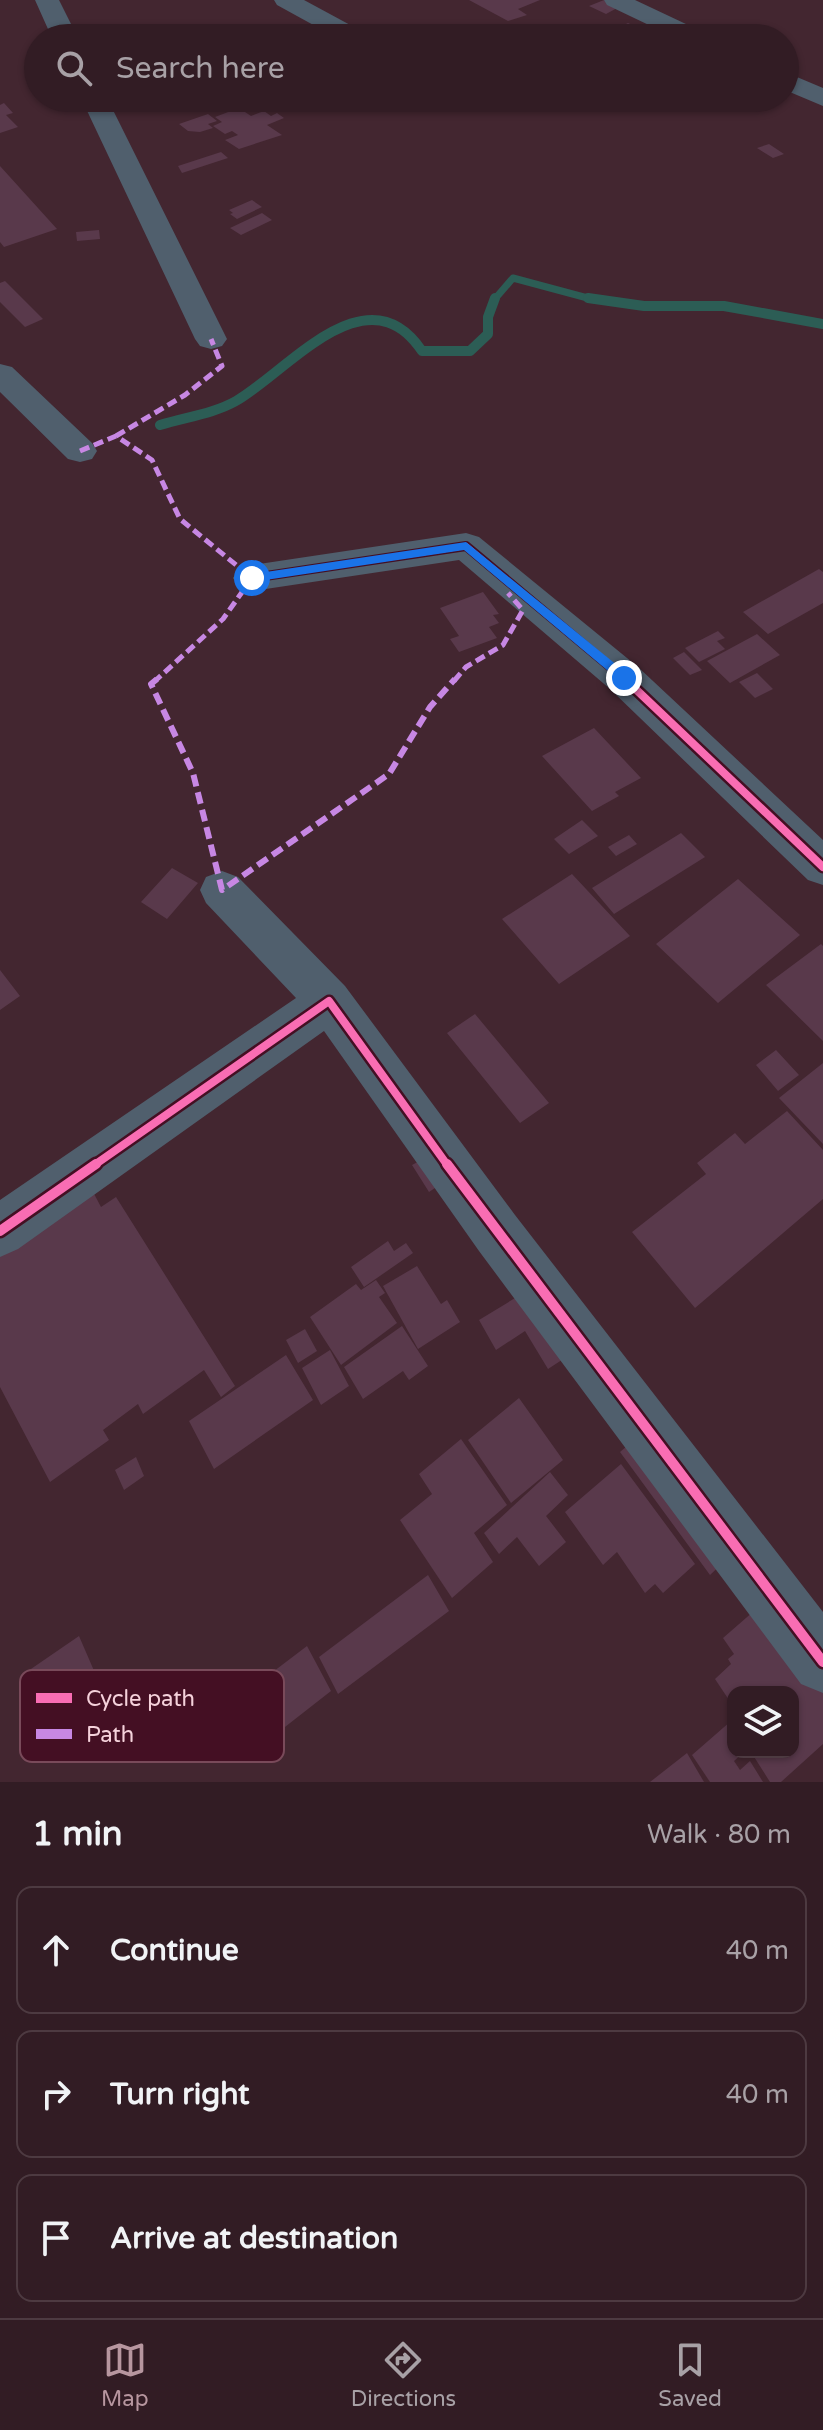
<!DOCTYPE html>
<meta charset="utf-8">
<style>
:root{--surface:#321c24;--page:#3a252c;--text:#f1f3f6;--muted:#a8a1a6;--line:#4d3a41;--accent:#b7969f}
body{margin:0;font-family:"Varela Round",sans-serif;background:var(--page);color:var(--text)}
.controls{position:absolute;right:24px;bottom:24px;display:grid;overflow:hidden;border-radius:16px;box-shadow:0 2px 6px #0004}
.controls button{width:72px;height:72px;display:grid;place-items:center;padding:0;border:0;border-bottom:2px solid var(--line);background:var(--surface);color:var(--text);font:40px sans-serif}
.stop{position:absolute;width:24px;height:24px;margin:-18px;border:6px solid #1a73e8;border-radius:50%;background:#fff}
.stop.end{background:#1a73e8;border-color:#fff;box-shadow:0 2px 8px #0008}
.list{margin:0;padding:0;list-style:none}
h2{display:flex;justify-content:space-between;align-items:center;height:104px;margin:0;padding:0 32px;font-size:34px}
h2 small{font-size:26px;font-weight:400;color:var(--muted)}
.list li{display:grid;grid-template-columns:52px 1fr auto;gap:24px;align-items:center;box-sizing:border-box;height:128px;margin:0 16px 16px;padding:0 16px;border:2px solid var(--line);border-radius:16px}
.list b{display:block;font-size:30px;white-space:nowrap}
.list em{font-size:26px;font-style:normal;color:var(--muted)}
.icon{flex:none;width:44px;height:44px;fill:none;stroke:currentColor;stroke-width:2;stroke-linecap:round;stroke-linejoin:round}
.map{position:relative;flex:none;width:823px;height:1782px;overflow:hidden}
.search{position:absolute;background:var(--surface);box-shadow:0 2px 6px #0004;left:24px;right:24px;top:24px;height:88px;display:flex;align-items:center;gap:20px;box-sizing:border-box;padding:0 28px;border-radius:44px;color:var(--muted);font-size:30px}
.sheet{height:536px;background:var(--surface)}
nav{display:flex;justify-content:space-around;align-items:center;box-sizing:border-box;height:112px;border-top:2px solid var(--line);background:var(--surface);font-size:22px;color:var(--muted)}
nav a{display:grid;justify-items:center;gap:4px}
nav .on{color:var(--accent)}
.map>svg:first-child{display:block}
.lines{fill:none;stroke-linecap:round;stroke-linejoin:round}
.stream-far1{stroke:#2c5d55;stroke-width:7}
.stream{stroke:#2c5d55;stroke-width:10}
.building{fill:#59394b}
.street{fill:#505f6d;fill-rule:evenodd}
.quiet-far1{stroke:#c787e3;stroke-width:5;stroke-dasharray:10 5;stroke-linecap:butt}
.quiet{stroke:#c787e3;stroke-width:6;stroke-dasharray:12 6;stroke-linecap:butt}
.cycleway-far2-casing{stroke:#440f23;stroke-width:10}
.cycleway-far1-casing{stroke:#440f23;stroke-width:13}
.cycleway-casing{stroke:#440f23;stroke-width:15}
.cycleway-far2{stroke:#f96db3;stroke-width:6}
.cycleway-far1{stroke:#f96db3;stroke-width:8}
.cycleway{stroke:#f96db3;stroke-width:10}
.route{fill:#1a73e8}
.key{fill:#440f23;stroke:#794a5a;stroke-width:2}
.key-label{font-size:22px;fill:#f5d2db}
</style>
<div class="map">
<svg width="823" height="1782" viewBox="0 0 823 1782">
<rect width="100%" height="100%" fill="#432630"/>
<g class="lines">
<path class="stream-far1" d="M494 300 513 278 595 300"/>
<path class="stream" d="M588 298 644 306H724L823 324
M160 425C185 417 213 414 236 401 287 372 367 269 422 351H470L488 334V317L495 298"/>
</g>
<path class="building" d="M469 0H540L518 9 527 15 508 21Z
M604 0 619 7 606 14 589 6Z
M628 23 649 33 640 37 642 38H596Z
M4 103 13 113 6 115 18 127 0 133V105Z
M239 108 251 116 264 111 271 116 277 113 284 118 267 125 282 135 239 149 225 140 238 135 232 131 225 134 213 126 222 122 215 117Z
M208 114 217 121 208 124 213 128 200 132 188 131 179 124Z
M769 144 784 154 773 158 757 148Z
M221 152 228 158 182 173 178 166Z
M0 166 57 229 4 247 0 242Z
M252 200 262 207 237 219 230 214 233 213 229 210Z
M262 213 272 220 241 235 230 228Z
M99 230 100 239 77 241 76 232Z
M5 281 43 319 25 327 0 302V283Z
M819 569 823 572V603L768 634 743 612Z
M483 592 499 614 493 615 499 623 489 627 497 638 459 652 450 639 459 636 440 608Z
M718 631 725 638 717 641 725 649 699 662 685 648Z
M757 634 780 655 730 683 707 661Z
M684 652 702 670 690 675 673 658Z
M757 673 773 689 755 698 739 682Z
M594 728 641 778 615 792 619 796 592 811 542 756Z
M582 820 598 836 569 854 554 839Z
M681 833 705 857 614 914 592 888Z
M629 835 637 844 616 856 608 847Z
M172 868 198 883 167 919 141 902Z
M572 874 630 936 559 984 502 919Z
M738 879 800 935 718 1003 656 944Z
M821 944 823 946V1041L766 985Z
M0 970 20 996 0 1010Z
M475 1014 549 1103 520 1123 447 1033Z
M776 1050 799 1075 778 1091 756 1065Z
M823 1063V1144L779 1098Z
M787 1111 823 1150V1199L695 1308 632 1232 706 1174 697 1163 735 1133 745 1144Z
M425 1158 441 1184 429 1192 412 1165Z
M92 1190 101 1207 116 1197 235 1386 221 1397 204 1370 143 1414 138 1404 103 1430 109 1440 50 1482 0 1387V1251Z
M388 1241 394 1251 406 1243 413 1253 364 1287 351 1267Z
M417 1266 441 1304 447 1300 460 1322 418 1349 383 1286Z
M376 1280 385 1293 379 1297 397 1323 341 1365 310 1317 356 1284 361 1290Z
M530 1289 571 1354 548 1369 525 1331 496 1350 479 1320Z
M402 1326 428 1366 409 1380 403 1371 363 1399 344 1367Z
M305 1329 317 1351 298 1363 286 1340Z
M330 1350 349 1386 321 1405 302 1368Z
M286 1355 313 1400 214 1469 189 1421Z
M519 1398 563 1460 511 1503 468 1440Z
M641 1434 730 1556 710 1575 620 1452Z
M461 1439 507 1505 474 1533 493 1562 452 1598 400 1520 432 1494 419 1474Z
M136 1457 144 1476 124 1490 115 1470Z
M621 1464 695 1564 663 1593 655 1584 645 1593 617 1552 603 1565 565 1512Z
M550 1472 568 1495 546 1516 566 1542 539 1566 517 1537 499 1554 484 1533Z
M428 1575 449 1611 338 1694 319 1657Z
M754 1611 823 1685V1744L781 1782H770L751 1752H793V1692H733V1706L715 1679 731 1664 728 1659 734 1654 723 1638Z
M79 1636 95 1673 43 1709 28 1671Z
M307 1646 331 1691 276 1734 253 1687Z
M731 1721 733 1752H744L734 1761 740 1770 750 1761 763 1782H710L692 1755Z
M687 1753 704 1782H650Z"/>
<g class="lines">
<path class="street" d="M35 0H59L78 38H52Z
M274 0H304L365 33 369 38H337L277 5Z
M604 0H635L705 33 709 38H676L607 5Z
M785 72 823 88V106L785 90Z
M81 98H107L227 339 222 346 211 349 200 346 195 339Z
M0 364 12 367 92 443 97 451 92 459 80 462 68 459 0 392Z
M466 533 479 537 638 667 823 840V885L808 880 610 689 459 560 252 591 239 587 233 578 239 569 252 565Z
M222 871 238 877 345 986 515 1215 823 1612V1693L801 1684 479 1251 324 1031 18 1249 0 1257V1200L296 998 206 903 200 890 206 877Z"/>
<path class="quiet-far1" d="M116 436 185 395 222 366 211 339
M80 451 116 436 152 460 180 519 252 578 223 619 155 681
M454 681 466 667 503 645 523 610 508 593"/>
<path class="quiet" d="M157 679 151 684 193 773 222 890 389 774 430 707 455 679"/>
<defs>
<path id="cycleway-far2" d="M252 578 466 546 627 681"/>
<path id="cycleway-far1" d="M625 679 823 867
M93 1166 329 1001 448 1166"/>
<path id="cycleway" d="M447 1164 823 1662
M0 1231 96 1164"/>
</defs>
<use href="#cycleway-far2" class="cycleway-far2-casing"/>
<use href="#cycleway-far1" class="cycleway-far1-casing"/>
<use href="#cycleway" class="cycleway-casing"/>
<use href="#cycleway-far2" class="cycleway-far2"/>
<use href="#cycleway-far1" class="cycleway-far1"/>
<use href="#cycleway" class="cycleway"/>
</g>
<path class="route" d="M466 542 629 675V681H620L464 550 252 582 247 578 252 574Z"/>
<rect x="20" y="1670" width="264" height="92" rx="12" class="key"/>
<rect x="36" y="1693" width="36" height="10" fill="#f96db3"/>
<rect x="36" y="1729" width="36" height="10" fill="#c787e3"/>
<g class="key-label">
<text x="86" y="1706">Cycle path</text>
<text x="86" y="1742">Path</text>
</g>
</svg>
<div class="controls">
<button><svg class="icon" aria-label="layers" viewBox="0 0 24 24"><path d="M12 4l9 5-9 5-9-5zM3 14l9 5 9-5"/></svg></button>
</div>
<div class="stop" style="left:252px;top:578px"></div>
<div class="stop end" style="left:624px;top:678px"></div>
<div class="search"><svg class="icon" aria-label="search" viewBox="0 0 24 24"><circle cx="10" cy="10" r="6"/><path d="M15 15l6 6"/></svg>Search here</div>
</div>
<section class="sheet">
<h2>1 min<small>Walk · 80 m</small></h2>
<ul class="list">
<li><svg class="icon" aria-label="ahead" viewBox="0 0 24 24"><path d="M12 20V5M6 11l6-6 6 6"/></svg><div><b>Continue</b></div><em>40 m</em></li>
<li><svg class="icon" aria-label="right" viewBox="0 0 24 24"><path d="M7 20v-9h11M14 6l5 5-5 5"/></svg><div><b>Turn right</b></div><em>40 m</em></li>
<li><svg class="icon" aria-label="arrive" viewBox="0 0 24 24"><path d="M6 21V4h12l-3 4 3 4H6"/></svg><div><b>Arrive at destination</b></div></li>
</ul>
</section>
<nav>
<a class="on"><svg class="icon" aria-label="map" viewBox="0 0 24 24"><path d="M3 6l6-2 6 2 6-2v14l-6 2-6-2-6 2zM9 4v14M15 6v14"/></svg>Map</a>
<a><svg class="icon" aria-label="directions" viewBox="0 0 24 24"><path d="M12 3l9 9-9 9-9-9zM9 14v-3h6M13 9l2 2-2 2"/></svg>Directions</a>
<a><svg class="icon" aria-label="saved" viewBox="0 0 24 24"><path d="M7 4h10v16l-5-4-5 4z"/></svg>Saved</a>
</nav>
